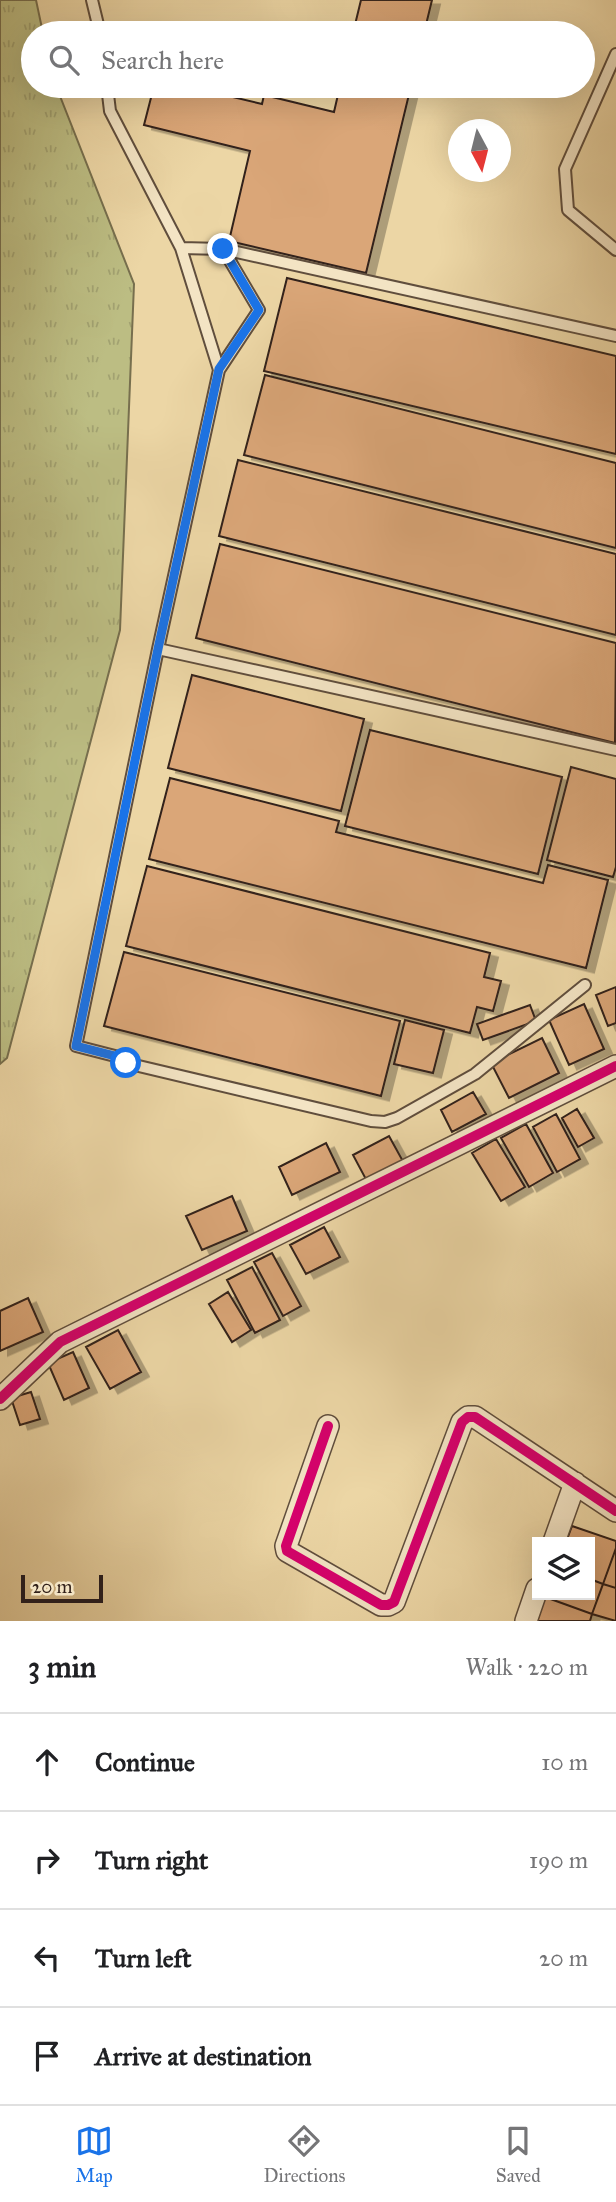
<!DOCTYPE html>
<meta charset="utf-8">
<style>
:root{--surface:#fff;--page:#f6f6f6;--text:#202124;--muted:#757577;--line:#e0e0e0;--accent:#1a73e8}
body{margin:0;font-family:"IM FELL Great Primer",serif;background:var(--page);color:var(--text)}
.controls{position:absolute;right:21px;bottom:21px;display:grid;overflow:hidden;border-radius:0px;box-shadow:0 7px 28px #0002}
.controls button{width:63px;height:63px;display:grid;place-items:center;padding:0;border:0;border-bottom:2px solid var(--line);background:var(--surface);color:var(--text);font:35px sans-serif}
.compass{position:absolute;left:448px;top:119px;width:63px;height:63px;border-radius:50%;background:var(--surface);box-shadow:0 7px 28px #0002;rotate:173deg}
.scale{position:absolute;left:21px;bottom:18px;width:82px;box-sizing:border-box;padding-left:7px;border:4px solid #32211a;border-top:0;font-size:19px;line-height:24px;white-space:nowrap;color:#32211a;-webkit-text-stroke:5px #f3e4c4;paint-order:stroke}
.stop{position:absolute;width:21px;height:21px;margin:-16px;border:5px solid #1a73e8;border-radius:50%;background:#fff}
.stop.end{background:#1a73e8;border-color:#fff;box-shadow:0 2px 7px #0008}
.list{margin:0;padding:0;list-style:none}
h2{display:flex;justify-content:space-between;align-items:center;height:91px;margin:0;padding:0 28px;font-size:30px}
h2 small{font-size:23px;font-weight:400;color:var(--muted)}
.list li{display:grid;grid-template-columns:46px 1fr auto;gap:21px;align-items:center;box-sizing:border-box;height:98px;padding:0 28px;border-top:2px solid var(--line)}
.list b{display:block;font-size:26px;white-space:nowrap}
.list em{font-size:23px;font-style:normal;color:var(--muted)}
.icon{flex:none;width:38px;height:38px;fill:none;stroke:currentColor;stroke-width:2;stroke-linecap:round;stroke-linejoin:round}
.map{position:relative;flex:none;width:616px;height:1621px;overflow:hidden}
.search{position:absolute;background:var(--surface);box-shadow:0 7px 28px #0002;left:21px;right:21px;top:21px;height:77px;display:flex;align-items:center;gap:18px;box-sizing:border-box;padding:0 24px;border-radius:38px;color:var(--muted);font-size:26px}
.sheet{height:483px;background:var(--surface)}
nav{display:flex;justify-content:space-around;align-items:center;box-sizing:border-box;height:98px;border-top:2px solid var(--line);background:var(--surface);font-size:19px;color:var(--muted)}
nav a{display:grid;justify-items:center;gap:4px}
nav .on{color:var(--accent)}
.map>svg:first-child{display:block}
.grass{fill:url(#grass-tufts);stroke:#776f4e;stroke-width:2}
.building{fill:#daa678;stroke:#32211a;stroke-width:2;filter:url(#shadow)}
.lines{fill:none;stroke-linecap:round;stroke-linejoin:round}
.lane-casing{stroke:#604e3d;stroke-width:14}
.street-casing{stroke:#604e3d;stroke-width:24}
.lane{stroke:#f3e4c4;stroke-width:10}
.street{stroke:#f3e4c4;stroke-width:21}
.cycleway-casing{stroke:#f3e4c4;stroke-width:15}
.cycleway{stroke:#d6006c;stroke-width:10}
.route{stroke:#1a73e8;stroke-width:9}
</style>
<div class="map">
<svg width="616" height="1621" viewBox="0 0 616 1621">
<defs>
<pattern id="grass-tufts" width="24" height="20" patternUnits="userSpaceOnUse" patternTransform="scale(1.75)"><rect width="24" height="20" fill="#bcbd83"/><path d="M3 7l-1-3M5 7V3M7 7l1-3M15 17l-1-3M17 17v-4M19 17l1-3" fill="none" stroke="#a2a271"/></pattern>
<filter id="shadow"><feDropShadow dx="8" dy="4.5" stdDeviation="0" flood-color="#0004"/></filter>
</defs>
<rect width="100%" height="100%" fill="#ecd6a5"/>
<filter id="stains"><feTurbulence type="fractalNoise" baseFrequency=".00286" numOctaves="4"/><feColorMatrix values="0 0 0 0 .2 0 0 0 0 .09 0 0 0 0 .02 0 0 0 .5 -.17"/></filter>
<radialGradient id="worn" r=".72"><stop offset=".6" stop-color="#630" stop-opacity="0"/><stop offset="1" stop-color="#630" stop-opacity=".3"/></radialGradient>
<path class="grass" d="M0 0H36L43 33H33V86H56L134 284 120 630 7 1058 0 1064Z"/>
<path class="building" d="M361 0H432L424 33H353Z
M154 86H186L262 104 264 95 334 112 340 86H411L366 273 229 241 250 151 144 125Z
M287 278 616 356V454L264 371Z
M265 375 616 463V548L244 455Z
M238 460 616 554V635L219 536Z
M220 544 616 643 615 743 196 638Z
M192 675 364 719 341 811 168 768Z
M370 730 562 777 538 874 345 826Z
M571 767 616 779V867L613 877 547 860Z
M170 778 339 821 336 832 543 883 548 865 608 880 586 968 149 859Z
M147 866 490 953 484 977 501 981 493 1011 477 1007 470 1033 126 946Z
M124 952 400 1021 381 1096 104 1026Z
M616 987V1023L608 1026 596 995Z
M584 1004 604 1049 569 1065 549 1020Z
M530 1005 536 1021 483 1040 477 1024Z
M405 1020 444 1030 433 1073 394 1064Z
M542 1038 559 1073 509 1098 491 1063Z
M473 1092 486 1114 452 1132 441 1110Z
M577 1109 594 1138 578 1147 562 1118Z
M556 1114 580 1159 557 1172 533 1127Z
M526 1124 553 1173 529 1187 501 1138Z
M389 1136 405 1165 369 1185 353 1155Z
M496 1139 525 1187 501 1201 472 1153Z
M326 1143 340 1172 292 1195 279 1167Z
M232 1196 247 1231 202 1250 186 1216Z
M324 1227 340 1257 306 1274 290 1245Z
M272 1253 301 1306 283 1316 254 1262Z
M252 1267 280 1320 255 1333 227 1280Z
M228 1292 251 1330 232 1342 209 1304Z
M28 1298 43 1332 0 1351V1311Z
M118 1330 141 1372 110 1389 86 1347Z
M73 1352 89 1388 64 1400 48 1363Z
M31 1392 40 1419 20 1425 11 1398Z
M572 1526 616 1541V1548L603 1584 590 1579V1542H566Z
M616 1548V1588L603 1584Z
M590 1579 603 1584 592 1614 545 1597 546 1595H590Z
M603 1584 616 1588V1621L592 1614Z
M545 1597 592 1614 590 1621H537Z"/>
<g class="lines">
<defs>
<path id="lane" d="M92 0 100 33
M616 54 565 169 568 210 616 250
M107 86 110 111 181 248 219 370 158 649 76 1046 115 1056 126 1063 371 1121 385 1122 397 1118 475 1074 585 985
M181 248 223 249 616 336
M219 370 259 310 223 249
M158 649 616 750"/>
<path id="street" d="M0 1399 60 1342 616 1066
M328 1426 286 1546 287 1551 381 1605H388L394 1602 462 1422 468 1417H475L616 1511
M554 1542 575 1483
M526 1621 537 1589"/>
</defs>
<use href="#lane" class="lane-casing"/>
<use href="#street" class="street-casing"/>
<use href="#lane" class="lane"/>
<use href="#street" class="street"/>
<defs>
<path id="cycleway" d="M0 1399 60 1342 616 1066
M328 1426 286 1546 287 1551 381 1605H388L394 1602 462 1422 468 1417H475L616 1511"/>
</defs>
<use href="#cycleway" class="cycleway-casing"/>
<use href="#cycleway" class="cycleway"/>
</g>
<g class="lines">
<path class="route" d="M126 1063 115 1056 76 1046 158 649 219 369 259 310 223 249"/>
</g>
<rect width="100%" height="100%" filter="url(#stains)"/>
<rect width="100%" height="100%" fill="url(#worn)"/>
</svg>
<div class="controls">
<button><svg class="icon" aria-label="layers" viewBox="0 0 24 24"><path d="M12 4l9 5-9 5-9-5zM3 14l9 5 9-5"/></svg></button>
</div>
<svg class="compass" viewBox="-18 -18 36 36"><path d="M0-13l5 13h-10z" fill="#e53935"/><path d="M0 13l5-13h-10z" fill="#757577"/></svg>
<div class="scale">20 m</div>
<div class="stop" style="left:126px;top:1063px"></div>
<div class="stop end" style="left:223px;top:249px"></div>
<div class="search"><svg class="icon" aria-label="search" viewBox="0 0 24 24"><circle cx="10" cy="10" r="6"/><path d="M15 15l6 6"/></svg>Search here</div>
</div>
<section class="sheet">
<h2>3 min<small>Walk · 220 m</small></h2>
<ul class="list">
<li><svg class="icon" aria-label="ahead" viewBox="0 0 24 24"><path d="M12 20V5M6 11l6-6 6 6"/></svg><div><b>Continue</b></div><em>10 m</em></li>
<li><svg class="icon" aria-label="right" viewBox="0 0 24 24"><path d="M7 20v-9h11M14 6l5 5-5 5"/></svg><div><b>Turn right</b></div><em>190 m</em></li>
<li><svg class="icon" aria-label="left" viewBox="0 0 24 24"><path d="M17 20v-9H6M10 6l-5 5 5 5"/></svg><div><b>Turn left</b></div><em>20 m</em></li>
<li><svg class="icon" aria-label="arrive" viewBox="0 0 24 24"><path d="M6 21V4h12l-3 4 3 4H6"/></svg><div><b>Arrive at destination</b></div></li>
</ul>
</section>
<nav>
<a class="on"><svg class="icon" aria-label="map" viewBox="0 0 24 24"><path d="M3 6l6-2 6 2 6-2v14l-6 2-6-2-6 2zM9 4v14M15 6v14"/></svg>Map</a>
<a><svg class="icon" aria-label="directions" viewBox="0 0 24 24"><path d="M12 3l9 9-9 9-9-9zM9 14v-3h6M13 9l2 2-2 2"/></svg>Directions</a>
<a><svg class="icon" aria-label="saved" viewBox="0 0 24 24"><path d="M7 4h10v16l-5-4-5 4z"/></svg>Saved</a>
</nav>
